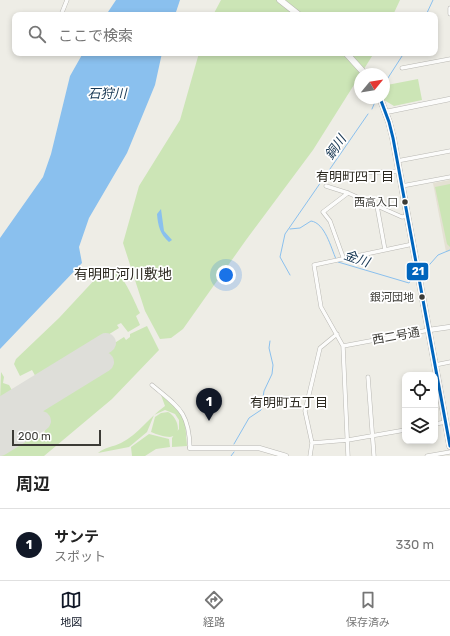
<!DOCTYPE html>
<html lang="ja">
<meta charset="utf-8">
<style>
:root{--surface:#fff;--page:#f6f6f6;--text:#222;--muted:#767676;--line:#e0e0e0;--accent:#111827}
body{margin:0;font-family:Rubik,"Noto Sans JP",sans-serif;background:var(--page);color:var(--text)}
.controls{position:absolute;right:12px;bottom:12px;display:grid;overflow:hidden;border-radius:8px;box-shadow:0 2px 6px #0003}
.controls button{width:36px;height:36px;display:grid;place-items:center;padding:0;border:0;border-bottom:1px solid var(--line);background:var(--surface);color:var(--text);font:20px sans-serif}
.compass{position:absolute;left:354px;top:68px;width:36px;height:36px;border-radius:50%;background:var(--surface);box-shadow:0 2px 6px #0003;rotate:60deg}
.scale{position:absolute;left:12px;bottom:10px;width:89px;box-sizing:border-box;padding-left:4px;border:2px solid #3c3b36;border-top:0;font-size:11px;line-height:14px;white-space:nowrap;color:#3c3b36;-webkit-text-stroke:3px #fff;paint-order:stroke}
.you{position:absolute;left:226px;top:275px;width:14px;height:14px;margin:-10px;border:3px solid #fff;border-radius:50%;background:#1a73e8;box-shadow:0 0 0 6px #1a73e833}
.badge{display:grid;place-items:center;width:26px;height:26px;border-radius:50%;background:var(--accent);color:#fff;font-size:13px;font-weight:700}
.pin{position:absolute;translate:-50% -33px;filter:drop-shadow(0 1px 2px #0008)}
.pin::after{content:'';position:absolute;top:21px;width:14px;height:12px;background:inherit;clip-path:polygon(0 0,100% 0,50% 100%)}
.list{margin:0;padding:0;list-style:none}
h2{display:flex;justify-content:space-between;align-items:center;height:52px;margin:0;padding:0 16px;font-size:17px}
h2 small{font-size:13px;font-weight:400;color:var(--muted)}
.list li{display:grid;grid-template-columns:26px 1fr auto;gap:12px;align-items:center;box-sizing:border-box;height:72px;padding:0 16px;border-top:1px solid var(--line)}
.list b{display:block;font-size:15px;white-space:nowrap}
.list p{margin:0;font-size:13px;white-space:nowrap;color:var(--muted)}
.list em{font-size:13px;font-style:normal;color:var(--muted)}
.icon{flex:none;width:22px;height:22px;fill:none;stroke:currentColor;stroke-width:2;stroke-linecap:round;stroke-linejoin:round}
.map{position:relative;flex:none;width:450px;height:456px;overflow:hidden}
.search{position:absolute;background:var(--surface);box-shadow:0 2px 6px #0003;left:12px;right:12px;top:12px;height:44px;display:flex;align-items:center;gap:10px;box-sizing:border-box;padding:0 14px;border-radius:8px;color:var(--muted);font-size:15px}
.sheet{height:124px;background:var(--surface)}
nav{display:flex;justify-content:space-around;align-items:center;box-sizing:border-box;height:56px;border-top:1px solid var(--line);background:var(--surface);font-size:11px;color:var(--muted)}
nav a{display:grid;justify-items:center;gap:2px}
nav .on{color:var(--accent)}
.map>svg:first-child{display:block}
.built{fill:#e4e1d3}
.green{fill:#cce5b6}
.water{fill:#8ac0ee}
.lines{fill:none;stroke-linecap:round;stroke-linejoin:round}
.stream{stroke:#8ac0ee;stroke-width:1}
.runway{stroke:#deded9;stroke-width:20}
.street-casing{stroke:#b9b8b3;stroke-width:4.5}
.secondary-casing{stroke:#b9b8b3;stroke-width:5.5}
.highway-casing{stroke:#b9b8b3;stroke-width:7}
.street{stroke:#fcfcfb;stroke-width:3.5}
.secondary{stroke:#fcfcfb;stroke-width:4.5}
.highway{stroke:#fcfcfb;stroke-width:6}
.bus-1-casing{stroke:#fff;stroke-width:6}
.bus-1{stroke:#0065bd;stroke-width:3}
.bus-dot{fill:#3c3b36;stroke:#fff;stroke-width:1.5}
.labels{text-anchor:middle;stroke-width:3.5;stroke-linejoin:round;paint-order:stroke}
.bus-label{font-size:11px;fill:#3c3b36;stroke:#fff;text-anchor:end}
.street-label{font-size:12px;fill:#3c3b36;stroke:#fff}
.water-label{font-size:13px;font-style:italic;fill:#173753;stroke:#fff}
.neighbourhood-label{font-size:13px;fill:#2d2a21;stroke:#fff}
.quarter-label{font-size:14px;fill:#2d2a21;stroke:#fff}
.line-badge{stroke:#fff;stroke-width:1.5}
.badge-label{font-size:11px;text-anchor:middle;font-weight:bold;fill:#fff}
</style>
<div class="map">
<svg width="450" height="456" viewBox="0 0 450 456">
<rect width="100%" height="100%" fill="#eeede6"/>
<path class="built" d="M450 180V251L446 252 433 183Z"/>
<path class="green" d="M221 0H400L393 15H213Z
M199 53H374L313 150 246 240 183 329 171 338 160 339 145 311 123 243 139 186 180 120Z
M418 79 422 100 394 106 384 100 387 85Z
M450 184V247L447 244 435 187Z
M107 269C122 268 134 301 140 313L136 316 140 325 128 332 121 323 117 325 119 328 37 379 32 370 20 376 14 364 16 359 59 318 99 275Z
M147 326 159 350 112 399 44 456H0V452C6 449 13 443 20 441 29 438 42 444 45 430L38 418 0 441V413L13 408 124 337 126 340 130 337V334Z
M107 337 112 338 111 343 41 386 37 380Z
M1 372 4 377 3 383 9 385 13 392 0 401Z
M161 395 180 411 185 421 187 446 172 447V438L179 429V420L175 414 165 410 154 415 147 432 129 447 98 453C105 447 113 447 121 443 139 434 149 417 165 406Z
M15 396 17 399 0 412V403Z
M168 412C177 416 184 435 170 437 164 437 156 434 151 432L155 417 161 413Z
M149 434 169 439 170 447 156 449 145 456H132L131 447Z"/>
<path class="water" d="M116 0H180L175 15H106Z
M83 53H162L155 85 127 153 89 218 79 247 82 263 0 349V238L43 177 51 154 70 76Z
M161 209 164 231 172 240 169 242C160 234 158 226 157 214Z"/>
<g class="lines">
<path class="stream" d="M426 15 433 0
M386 81 404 53
M372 109 375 102
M290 229 300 228 311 221C325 223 331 248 336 259
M338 262 409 283 414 275
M423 272 438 255 450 250
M290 275 280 257 285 234 368 114
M234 444 249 418 261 410 264 391 272 374 273 365 269 348 270 341
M231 456 234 452"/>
<path class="runway" d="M0 408 106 343
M0 426 104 362
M0 446 41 421"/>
<defs>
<path id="street" d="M450 8V14
M61 15 67 0
M402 68 450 59
M397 161 450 151
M341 174 399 171
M326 186 348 193 402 217 408 216
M402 186 450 177
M377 206 385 250
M343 257 330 221 323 212 348 193
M343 346 429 330
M435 365 450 362
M368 377 374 456
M152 385C178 407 189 411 190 448
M435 424 446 422
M312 443 348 440 405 430
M310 456 312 443 305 411 312 382 320 348 337 334
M348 456 343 346 321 307 314 265 413 244
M427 456 450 452"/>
<path id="secondary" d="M386 112 450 99
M429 330 450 327
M190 448H259L286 456"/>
<path id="highway" d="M280 0 299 15
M346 53 365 74
M380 98 389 122 393 138 450 446"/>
</defs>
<use href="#street" class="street-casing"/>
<use href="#secondary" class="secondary-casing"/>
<use href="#highway" class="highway-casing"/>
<use href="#street" class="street"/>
<use href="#secondary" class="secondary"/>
<use href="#highway" class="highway"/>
<defs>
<path id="bus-1" d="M380 98 389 122 393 138 450 446"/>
</defs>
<use href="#bus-1" class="bus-1-casing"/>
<use href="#bus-1" class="bus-1"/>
</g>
<g class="bus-dot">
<circle cx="405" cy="202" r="3.5"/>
<circle cx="422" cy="297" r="3.5"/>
</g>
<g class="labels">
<g class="bus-label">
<text x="398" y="206">西高入口</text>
<text x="414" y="301">銀河団地</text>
</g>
<g class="street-label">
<text transform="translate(396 336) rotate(-10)" y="4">西二号通</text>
</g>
<g class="water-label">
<text x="107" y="98">石狩川</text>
<text transform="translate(335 147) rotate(-55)" y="5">銅川</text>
<text transform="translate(357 258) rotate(19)" y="5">金川</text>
</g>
<g class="neighbourhood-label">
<text x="355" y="181">有明町四丁目</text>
<text x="289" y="407">有明町五丁目</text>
</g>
<g class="quarter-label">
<text x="123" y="279">有明町河川敷地</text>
</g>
</g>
<rect class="line-badge" x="406" y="262" width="23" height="19" rx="4" fill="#0065bd"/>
<g class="badge-label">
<text x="418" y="275">21</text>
</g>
</svg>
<div class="controls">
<button><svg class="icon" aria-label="locate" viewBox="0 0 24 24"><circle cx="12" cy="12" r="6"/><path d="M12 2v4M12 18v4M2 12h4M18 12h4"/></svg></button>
<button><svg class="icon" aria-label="layers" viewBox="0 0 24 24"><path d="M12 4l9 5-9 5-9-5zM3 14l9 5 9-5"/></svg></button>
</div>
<svg class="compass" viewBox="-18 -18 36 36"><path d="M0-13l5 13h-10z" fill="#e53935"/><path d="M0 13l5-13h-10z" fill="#767676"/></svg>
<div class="scale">200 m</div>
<div class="you"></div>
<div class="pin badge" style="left:209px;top:421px">1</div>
<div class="search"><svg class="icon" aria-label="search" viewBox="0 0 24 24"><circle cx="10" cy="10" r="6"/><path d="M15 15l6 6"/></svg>ここで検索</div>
</div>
<section class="sheet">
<h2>周辺<small></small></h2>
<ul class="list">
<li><span class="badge">1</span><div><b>サンテ</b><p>スポット</p></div><em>330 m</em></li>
</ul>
</section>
<nav>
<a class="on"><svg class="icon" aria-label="map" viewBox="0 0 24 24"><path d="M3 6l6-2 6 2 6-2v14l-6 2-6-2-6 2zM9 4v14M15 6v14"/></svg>地図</a>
<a><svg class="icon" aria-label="directions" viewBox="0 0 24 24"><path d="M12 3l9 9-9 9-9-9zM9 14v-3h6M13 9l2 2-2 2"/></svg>経路</a>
<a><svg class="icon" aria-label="saved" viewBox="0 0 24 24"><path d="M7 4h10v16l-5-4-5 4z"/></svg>保存済み</a>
</nav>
